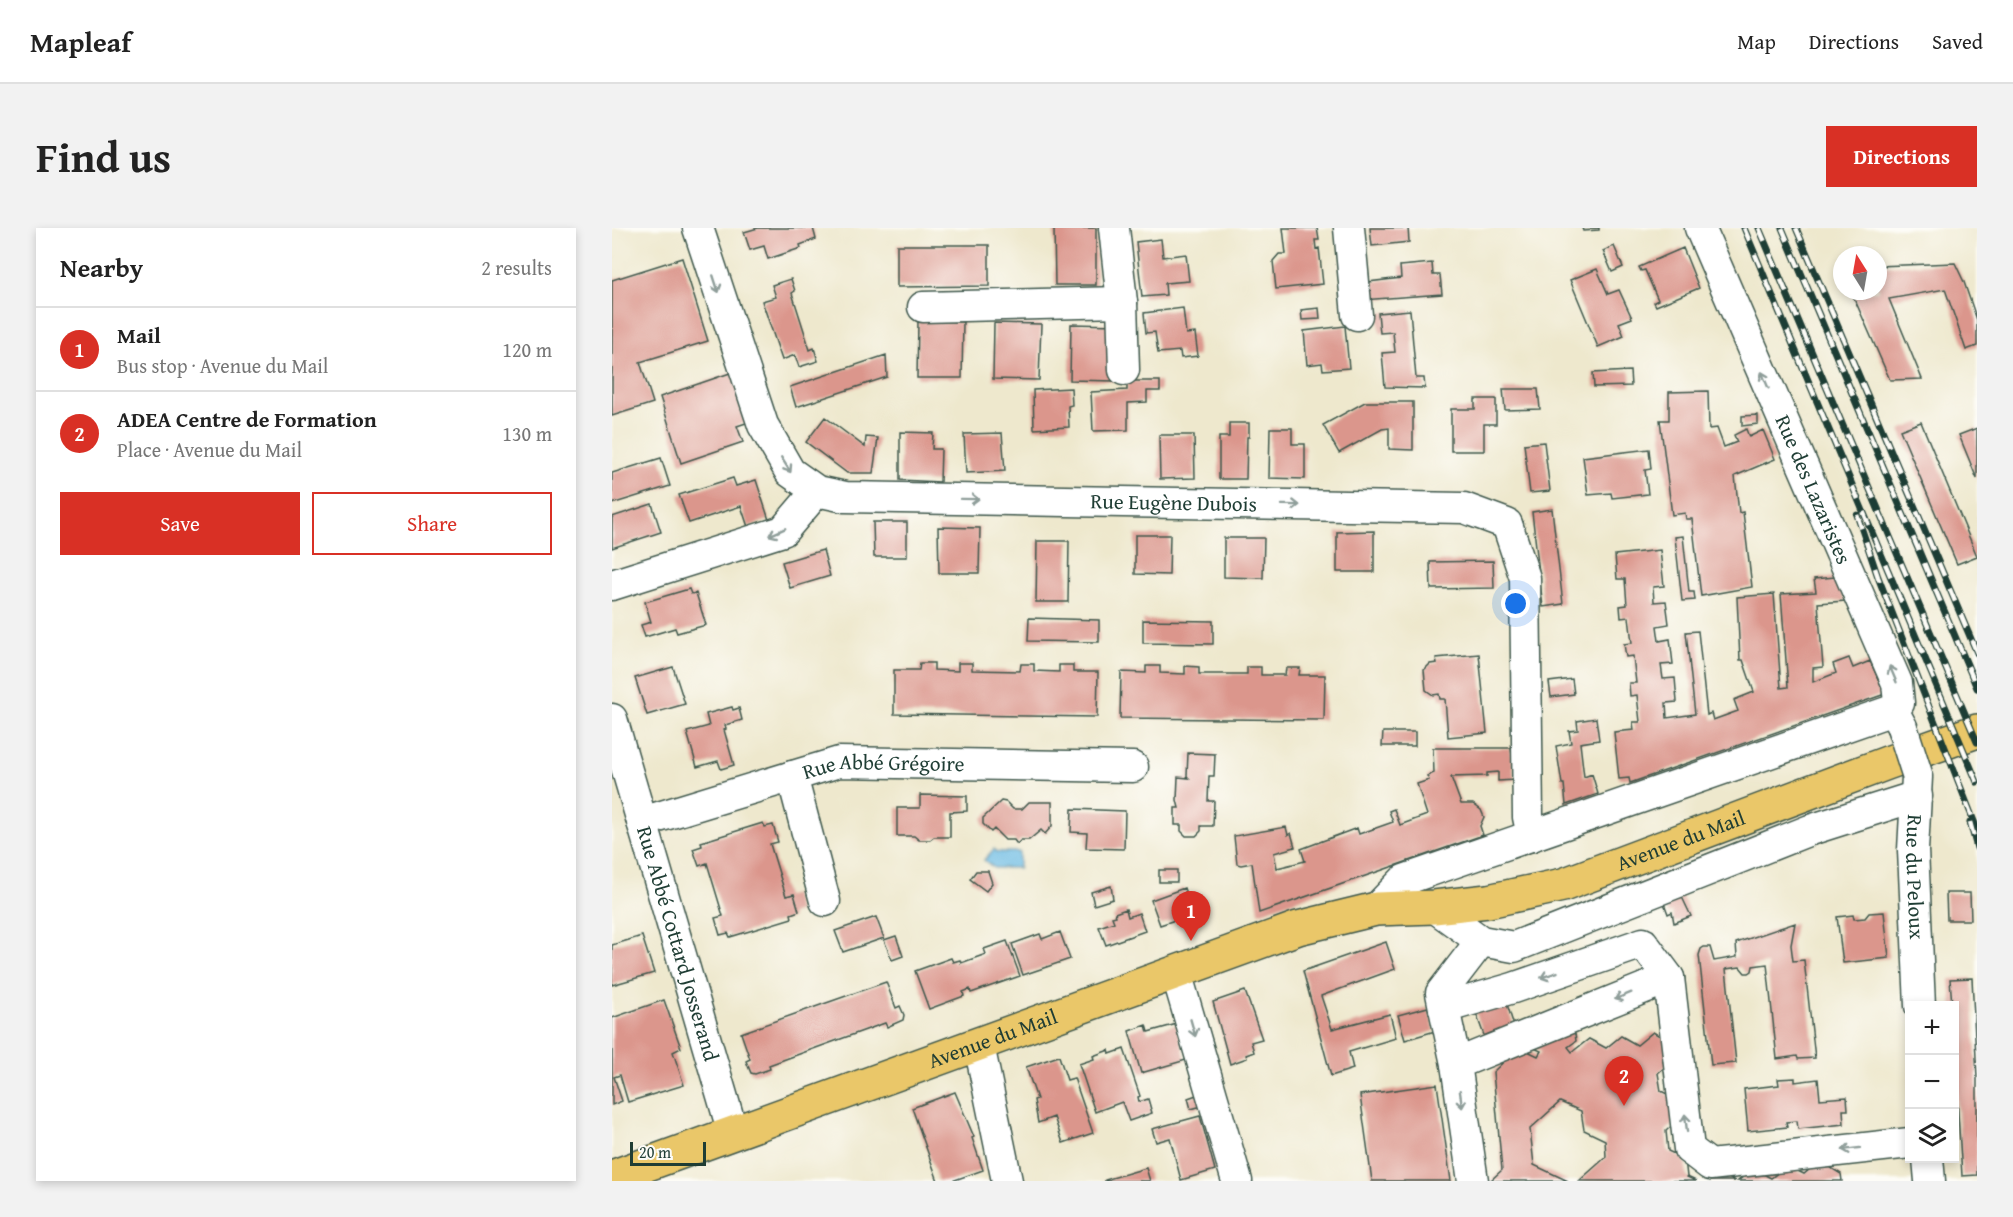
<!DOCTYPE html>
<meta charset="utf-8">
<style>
:root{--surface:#fff;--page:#f2f2f2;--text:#222;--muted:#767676;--line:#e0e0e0;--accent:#d93025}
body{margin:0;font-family:"Gentium Book Plus",serif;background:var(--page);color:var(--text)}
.controls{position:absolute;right:18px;bottom:18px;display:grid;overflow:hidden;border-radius:0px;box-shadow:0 3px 9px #0003}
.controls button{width:54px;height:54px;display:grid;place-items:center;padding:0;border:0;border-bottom:2px solid var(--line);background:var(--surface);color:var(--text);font:30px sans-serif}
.compass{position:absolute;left:1221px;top:18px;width:54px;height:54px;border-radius:50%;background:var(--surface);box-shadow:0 3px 9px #0003;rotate:349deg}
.scale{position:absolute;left:18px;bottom:15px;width:76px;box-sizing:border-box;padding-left:6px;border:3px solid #1f3d34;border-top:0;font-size:16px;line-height:21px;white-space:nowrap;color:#1f3d34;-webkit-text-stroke:4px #fdfcf7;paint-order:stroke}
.you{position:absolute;left:904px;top:376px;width:21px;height:21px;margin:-15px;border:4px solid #fff;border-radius:50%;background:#1a73e8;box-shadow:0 0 0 9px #1a73e833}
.badge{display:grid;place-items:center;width:39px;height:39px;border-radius:50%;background:var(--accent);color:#fff;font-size:20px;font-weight:700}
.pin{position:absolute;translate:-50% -50px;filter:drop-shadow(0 2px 3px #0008)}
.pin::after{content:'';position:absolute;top:32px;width:21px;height:18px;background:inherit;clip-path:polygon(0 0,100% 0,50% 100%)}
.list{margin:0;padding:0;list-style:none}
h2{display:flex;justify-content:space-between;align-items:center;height:78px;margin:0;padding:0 24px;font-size:26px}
h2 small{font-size:20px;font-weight:400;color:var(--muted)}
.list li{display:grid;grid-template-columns:39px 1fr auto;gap:18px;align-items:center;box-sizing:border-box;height:84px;padding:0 24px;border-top:2px solid var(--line)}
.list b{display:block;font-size:22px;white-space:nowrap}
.list p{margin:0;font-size:20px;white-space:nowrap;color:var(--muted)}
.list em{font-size:20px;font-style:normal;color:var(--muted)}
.actions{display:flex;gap:12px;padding:18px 24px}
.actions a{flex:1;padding:14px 0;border:2px solid var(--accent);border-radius:0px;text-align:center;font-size:21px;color:var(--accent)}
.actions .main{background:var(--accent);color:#fff}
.icon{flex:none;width:33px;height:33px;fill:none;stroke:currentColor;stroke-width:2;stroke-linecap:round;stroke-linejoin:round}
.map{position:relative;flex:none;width:1365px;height:953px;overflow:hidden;border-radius:0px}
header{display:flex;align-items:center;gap:36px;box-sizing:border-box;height:84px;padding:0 30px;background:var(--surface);border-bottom:2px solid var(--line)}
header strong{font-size:28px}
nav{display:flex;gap:33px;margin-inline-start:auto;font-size:21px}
.intro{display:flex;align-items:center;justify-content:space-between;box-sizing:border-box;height:144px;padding:0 36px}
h1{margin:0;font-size:42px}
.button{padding:15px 27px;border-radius:0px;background:var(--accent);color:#fff;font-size:21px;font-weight:700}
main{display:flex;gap:36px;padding:0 36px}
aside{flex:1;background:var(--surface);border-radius:0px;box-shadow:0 3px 9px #0003}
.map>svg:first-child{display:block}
.water{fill:#68b9e3;stroke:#447b8c;stroke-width:1.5}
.building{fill:#db968c}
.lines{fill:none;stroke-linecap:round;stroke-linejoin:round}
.minor-casing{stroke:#3e574b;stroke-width:33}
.major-casing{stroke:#3e574b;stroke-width:36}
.minor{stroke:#fff;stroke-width:30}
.major{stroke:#eac769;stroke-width:33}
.rail-casing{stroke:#1f3d34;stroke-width:7}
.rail{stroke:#fdfcf7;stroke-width:4.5;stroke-dasharray:14;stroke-linecap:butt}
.minor-bridge-casing{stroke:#3e574b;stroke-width:33;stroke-linecap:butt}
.minor-bridge{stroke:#fff;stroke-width:30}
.oneway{stroke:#8f9e9a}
.labels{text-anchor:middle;stroke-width:6;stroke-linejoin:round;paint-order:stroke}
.street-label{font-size:21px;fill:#1f3d34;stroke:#fdfcf7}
</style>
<header>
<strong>Mapleaf</strong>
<nav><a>Map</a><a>Directions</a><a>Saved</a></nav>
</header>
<div class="intro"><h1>Find us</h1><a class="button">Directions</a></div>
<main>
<aside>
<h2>Nearby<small>2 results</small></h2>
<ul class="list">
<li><span class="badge">1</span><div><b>Mail</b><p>Bus stop · Avenue du Mail</p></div><em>120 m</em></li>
<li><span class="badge">2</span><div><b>ADEA Centre de Formation</b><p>Place · Avenue du Mail</p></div><em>130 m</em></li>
</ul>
<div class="actions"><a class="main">Save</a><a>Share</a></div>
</aside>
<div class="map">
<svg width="1365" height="953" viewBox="0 0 1365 953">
<rect width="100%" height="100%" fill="#fdfcf7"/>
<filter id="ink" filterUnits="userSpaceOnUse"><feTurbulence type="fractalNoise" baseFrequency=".0167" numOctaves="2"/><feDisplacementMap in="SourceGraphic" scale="12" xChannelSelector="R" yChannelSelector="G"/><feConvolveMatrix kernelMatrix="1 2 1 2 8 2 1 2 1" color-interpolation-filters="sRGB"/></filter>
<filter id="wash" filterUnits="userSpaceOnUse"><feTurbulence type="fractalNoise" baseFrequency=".008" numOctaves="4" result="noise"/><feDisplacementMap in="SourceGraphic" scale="24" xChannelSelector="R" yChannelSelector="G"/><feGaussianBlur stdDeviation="1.35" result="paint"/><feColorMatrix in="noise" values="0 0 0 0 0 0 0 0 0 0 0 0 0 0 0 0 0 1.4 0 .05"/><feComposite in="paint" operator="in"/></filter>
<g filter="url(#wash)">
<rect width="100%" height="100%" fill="#eee8cd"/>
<path class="water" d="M382 621 385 624H407V640H382L372 632Z"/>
<g id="blocks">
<path class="building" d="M146 0H201L204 11 188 17 189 20 156 31 152 18 138 22 132 4Z
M442 0H484V57H443Z
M671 0H705L707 12H703L704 21 707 20 711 56 664 61 661 33 667 26H674Z
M758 0H796L797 14 760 18Z
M970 0H987V2L971 3Z
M549 11 551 29 574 26 577 53 553 55 554 67 530 69 524 14Z
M285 17H377V58L285 59Z
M1002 18 1011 39 1000 44 991 23Z
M1071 20 1087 60 1044 78 1042 74 1046 72 1033 42 1029 43 1027 39Z
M70 30 96 113 28 134 41 175 0 188V52Z
M820 35 821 47H828L830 66 750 72 748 55 789 50 788 38Z
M1343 35 1352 54 1365 92V118L1354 122 1333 61 1277 71 1310 151 1278 152 1239 63H1266V38Z
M985 41 996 66 1007 62 1020 90 1007 95 1012 108 986 119 958 52Z
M179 51 183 63 180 65 198 122 202 120 206 133 187 139 183 127 170 132 150 73 164 69 160 57Z
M571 80 574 106 583 105 586 128 569 130 568 123 546 125 543 104 534 105 532 85Z
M707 80 708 91 690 92 689 82Z
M798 82 804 150H812L813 160 773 159 770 125 783 124 781 104 768 105 766 85Z
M306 93 351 94 350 150H305Z
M382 95 429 96 427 152 381 151Z
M459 96 506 97 504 153 458 152Z
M733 98 737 140 711 142 710 135 695 137 692 103Z
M274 127 275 149 184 179 178 159Z
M1018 143 1019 158 982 159 981 145Z
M121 144 137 194 125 198 131 214 69 235 48 169Z
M515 153H548V163H535V174L516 175V202L481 203 479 164 515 162Z
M459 160 460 177 456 178 457 199 422 201 421 162Z
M891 161H926L928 181 893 182Z
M1096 163 1097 201 1105 200 1112 219 1125 214 1122 207 1134 201 1137 209 1151 202 1163 231 1123 248 1127 285 1131 284 1140 359 1089 368 1080 291H1074L1073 285 1060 287 1048 192H1057V164Z
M863 171H884V196H872V223H839V181H863Z
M753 174H801V222L777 221V200L770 201 727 225 711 197Z
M1146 187V196L1130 198V188Z
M213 189 253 219 254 209 266 210 261 245H235L194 214Z
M1309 194 1365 328 1345 336 1288 202Z
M617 195H637V209H635L634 251H607V209H617Z
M658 200H680V216H693V251L657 250Z
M1365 200V251L1347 207Z
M288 204 321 205 320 221H329L328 254 288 252Z
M390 205 393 243 354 245 352 206Z
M547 207H582L583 250 548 251Z
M932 214 938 263 918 265 912 216Z
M1037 221 1039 241 1033 242 1036 266 1000 270 999 265 976 267 971 229Z
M49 230 58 258 0 276V245Z
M121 250 124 258 144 252 157 292 136 299 129 278 77 295 67 267Z
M40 276 49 304 0 320V289Z
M940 281 951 376 931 379 920 284Z
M261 294H295V329H262Z
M326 299 368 300 367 345H327Z
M762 303V344H725V304Z
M523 307H558L557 347 523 346Z
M1071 308 1077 364H1082L1083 372 1070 373 1063 309Z
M612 310H652L651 350 612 349Z
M425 313H457L456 374H424Z
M211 322 218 348 178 360 170 334Z
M1048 322 1052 358 1041 359 1042 374 1054 373 1057 396 1045 398 1047 413 1058 411 1061 436 1049 437 1051 451 1063 450 1065 474 1054 475 1055 490 1083 486 1074 404 1086 403 1095 487 1099 485 1101 492 1126 483 1122 472 1142 464 1131 432H1128L1125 369 1162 366 1169 460 1176 459 1169 366 1204 364 1202 351 1223 349 1233 373 1206 375 1211 439 1201 440V454L1224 445 1221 436 1237 430 1241 440 1258 433 1273 466 1018 555 1017 550 1007 551 1002 504 1022 502 1021 494H1028L1025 467 1018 468 1017 455H1024L1021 428 1014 429 1012 416 1020 415 1017 389 1009 390 1008 378 1015 377 1013 351H1005L1003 327Z
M881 333 882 360 819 361 818 334Z
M77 361 79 366 84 365 94 397 65 405 63 400 33 409 29 397 39 394 33 374Z
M417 390 487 392V414L416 413Z
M531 392 601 393V416L531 415Z
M867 426 875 505 836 509 833 471H828L827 466 821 467 814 462 812 442 818 436 825 435 824 430Z
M308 435H322V442L346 443V435H360V442L408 443 409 436H422V443L447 444V437H461V444H486L485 489 282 486V442H307Z
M534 438H548V445L573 446V438L587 439V446H635V439H649V447H673L674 440H688L687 447H713L712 492 508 490 509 444 534 445Z
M61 439 73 476 35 487 23 450Z
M960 451 962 466 939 469 937 454Z
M120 479 121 482 127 480 130 492 113 497 114 501 112 502 122 537 109 541 106 533 85 539 75 504 97 498 94 486Z
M984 490 987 512 968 515 972 549 980 546 986 566 954 577 952 556H950L944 518 959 515 957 503 966 502 965 493Z
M771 504H803V518H770Z
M821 520H899L903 552 886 553V544L875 545V548L839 549 849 576H861L869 582 872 589 868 598 871 607 647 685 640 635 629 637 625 636 622 608 674 599 676 607 679 605 683 619 662 625 665 640 693 633 689 621 745 600 747 606 781 594 777 583 782 581 788 597 815 587 805 556 817 552 815 548 822 545Z
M576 525 603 526 602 548H597L596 573H602L601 598H589V603L584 608H574L569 603V597H563V580H567L565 572 566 549 577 550 575 548Z
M308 567 355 568V583L338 584V609H322L318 612H307L302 608H285V580H308Z
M389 573 394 574 401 581H410L417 574H440V598L433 606 429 602 417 612H409L405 616 402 612H393L382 601 379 604 371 596V590Z
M460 581 513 583 512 621 474 620 475 605 459 604Z
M151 595 153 599 161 597 166 614 158 616 174 668 182 666 187 683 179 686 180 690 118 709 116 705 108 707 103 690 111 688 95 635 87 638 81 621 90 618 89 614Z
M547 642H565V654H547Z
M364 643H376L380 655 374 663 358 651Z
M499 658 501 671 482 677 479 664Z
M572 660 581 686 548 697 539 672Z
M1334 665H1358L1359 692H1335Z
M1070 669 1079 688 1062 695 1060 684 1056 686 1052 675Z
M514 681 516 689 527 685 533 703 494 717 487 699 502 694 500 689 504 688 503 685Z
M1272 684 1277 730 1231 735 1225 689 1241 687 1242 691 1253 690 1257 685Z
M264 689 272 710 231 724 223 703Z
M1183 695 1179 717 1181 733 1192 732 1203 830 1186 831 1185 828 1165 831 1155 736 1141 738 1140 743 1137 745H1133L1128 739 1114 741 1124 835 1099 837 1087 727 1089 721 1092 719H1098L1102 733 1125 729 1124 715Z
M448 704 458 731 411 747 400 716 428 706 430 711Z
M30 708 42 745 0 757V717Z
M284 708 291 728 280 732 272 712Z
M395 713 408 748 359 765 358 761 351 764 352 768 317 781 303 743 339 730 341 734 348 732 349 735 374 726 372 721Z
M774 714 783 741 709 768 720 801 778 786 784 810 737 824 741 841 719 848 691 743Z
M1360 750 1365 850V947L1350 948 1342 822V777H1340L1338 751Z
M274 754 284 780 288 778 292 787 291 792 275 799 273 795 157 837 158 841 143 846 139 845 134 833 138 831 129 805Z
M633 763 650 811 639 814 642 824 634 827 635 830 618 836 601 774Z
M893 770 903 801 873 810 862 780Z
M52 772 69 820 61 824 72 857 16 874 8 847 2 849 10 873 0 877V790Z
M816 779 823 803 793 812 786 787Z
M565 796 574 832 529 845 517 803 534 797 536 804Z
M956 802 963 806 964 813 956 819 960 824 977 811 994 820 1009 808 1025 817 1041 804 1058 814 1060 833 1046 845 1049 863 1065 871 1067 891 1054 903 1056 923 1073 931 1075 949 1084 953H967L994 929 993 912 972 902 969 883 948 874 918 901 922 937 956 953H878L890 942 881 844 907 819 926 828 929 823 922 820Z
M512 821 528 868 526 869 527 874 536 871 540 885 517 893 510 874 483 884 467 836 482 831 481 828 497 822 498 826Z
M447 828 455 852 462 850 481 905 451 915 442 889 426 895 422 872 425 871 414 839Z
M1183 850V854L1206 851 1208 871 1235 869 1236 882H1231L1232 896 1186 901 1185 893 1174 894 1175 899 1136 903 1132 861 1167 857 1166 851Z
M825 856 839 953H760L748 867Z
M343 864 362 909 360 910 371 942 340 953H326L300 880Z
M593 864 597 876 579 881 576 870Z
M588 888 603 942 569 952 558 910 544 914 540 901Z
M1208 933 1229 946 1230 953H1126L1141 941 1159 950 1175 938 1192 946Z
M534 940 538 953H493V952Z
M1107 946 1123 953H1099Z"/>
</g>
</g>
<g filter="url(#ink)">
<use href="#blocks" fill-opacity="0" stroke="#3e574b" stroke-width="1.5"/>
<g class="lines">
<defs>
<g id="minor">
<path id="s1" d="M86 0 151 197 178 244 205 263 233 269 852 280 895 296 913 350 916 589 920 608"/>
<path d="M502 0 510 74 512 142"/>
<path d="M737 0 745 87"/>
<path id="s2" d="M1088 0 1285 455 1287 475 1281 482 1290 499"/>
<path d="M311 79 510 74"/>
<path d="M0 357 171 303 205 263"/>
<path id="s3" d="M0 491 121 905"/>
<path d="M180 548 213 673"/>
<path id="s4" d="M1305 549 1301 622 1308 778"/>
<path id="s5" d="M30 594 227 534 521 539"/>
<path d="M822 679 869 713 902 719 1198 602 1305 568"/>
<path d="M764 681 792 652 1281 482"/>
<path d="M869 713 829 765 832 780 901 760 1031 715 1057 750"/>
<path d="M564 744 625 953"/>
<path d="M832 780 844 836"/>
<path d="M367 817 395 953"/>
<path d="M1316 930 1318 953"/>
<path d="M861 953 844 836 1057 750 1077 921 1098 937 1298 915"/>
</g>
<g id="major">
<path id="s6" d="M0 949 686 700 764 681 822 679 876 673 951 657 1275 535 1365 503"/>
</g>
</defs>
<use href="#minor" class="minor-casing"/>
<use href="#major" class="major-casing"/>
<use href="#minor" class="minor"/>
<use href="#major" class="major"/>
<defs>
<path id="rail" d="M1132 0 1365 554
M1147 0 1365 514
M1170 0 1365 460
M1184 0 1365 425
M1245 287 1266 349 1365 601
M1358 594 1365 620"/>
</defs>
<use href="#rail" class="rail-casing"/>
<use href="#rail" class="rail"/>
<defs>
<path id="minor-bridge" d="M1290 499 1305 546"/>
</defs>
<use href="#minor-bridge" class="minor-bridge-casing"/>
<use href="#minor-bridge" class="minor-bridge"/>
</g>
<defs><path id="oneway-shaft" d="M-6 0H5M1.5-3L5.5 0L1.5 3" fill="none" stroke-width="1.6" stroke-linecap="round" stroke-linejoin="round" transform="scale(1.5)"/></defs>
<g class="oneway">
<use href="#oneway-shaft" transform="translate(104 56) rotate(72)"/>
<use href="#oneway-shaft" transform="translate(1153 152) rotate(-113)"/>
<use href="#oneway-shaft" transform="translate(174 237) rotate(58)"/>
<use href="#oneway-shaft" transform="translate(358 271) rotate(1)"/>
<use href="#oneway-shaft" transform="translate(679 277) rotate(1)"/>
<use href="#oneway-shaft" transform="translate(165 304) rotate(156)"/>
<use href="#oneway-shaft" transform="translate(1281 446) rotate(-113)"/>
<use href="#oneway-shaft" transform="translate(937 747) rotate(161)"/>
<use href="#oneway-shaft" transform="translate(1011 768) rotate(158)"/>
<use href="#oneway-shaft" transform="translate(581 800) rotate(74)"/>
<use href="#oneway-shaft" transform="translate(849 871) rotate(82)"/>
<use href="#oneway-shaft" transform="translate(1074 895) rotate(-97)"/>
<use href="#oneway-shaft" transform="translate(1239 921) rotate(173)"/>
</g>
</g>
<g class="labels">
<g class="street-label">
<text dy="7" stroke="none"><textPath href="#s2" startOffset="285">Rue des Lazaristes</textPath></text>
<text dy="7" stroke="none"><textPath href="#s1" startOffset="652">Rue Eugène Dubois</textPath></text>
<text dy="7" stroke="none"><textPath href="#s5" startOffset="250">Rue Abbé Grégoire</textPath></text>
<text dy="7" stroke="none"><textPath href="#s6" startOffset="1125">Avenue du Mail</textPath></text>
<text dy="7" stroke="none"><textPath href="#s4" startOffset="100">Rue du Peloux</textPath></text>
<text dy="7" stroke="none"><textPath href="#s3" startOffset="234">Rue Abbé Cottard Josserand</textPath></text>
<text dy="7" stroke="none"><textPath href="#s6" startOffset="405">Avenue du Mail</textPath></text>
</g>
</g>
</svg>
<div class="controls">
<button>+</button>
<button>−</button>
<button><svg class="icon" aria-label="layers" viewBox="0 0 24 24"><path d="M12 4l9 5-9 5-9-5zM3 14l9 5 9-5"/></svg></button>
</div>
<svg class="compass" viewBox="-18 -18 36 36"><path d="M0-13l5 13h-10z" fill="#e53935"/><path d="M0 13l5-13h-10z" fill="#767676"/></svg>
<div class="scale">20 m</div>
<div class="you"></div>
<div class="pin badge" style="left:579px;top:713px">1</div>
<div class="pin badge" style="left:1012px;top:878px">2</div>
</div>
</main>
